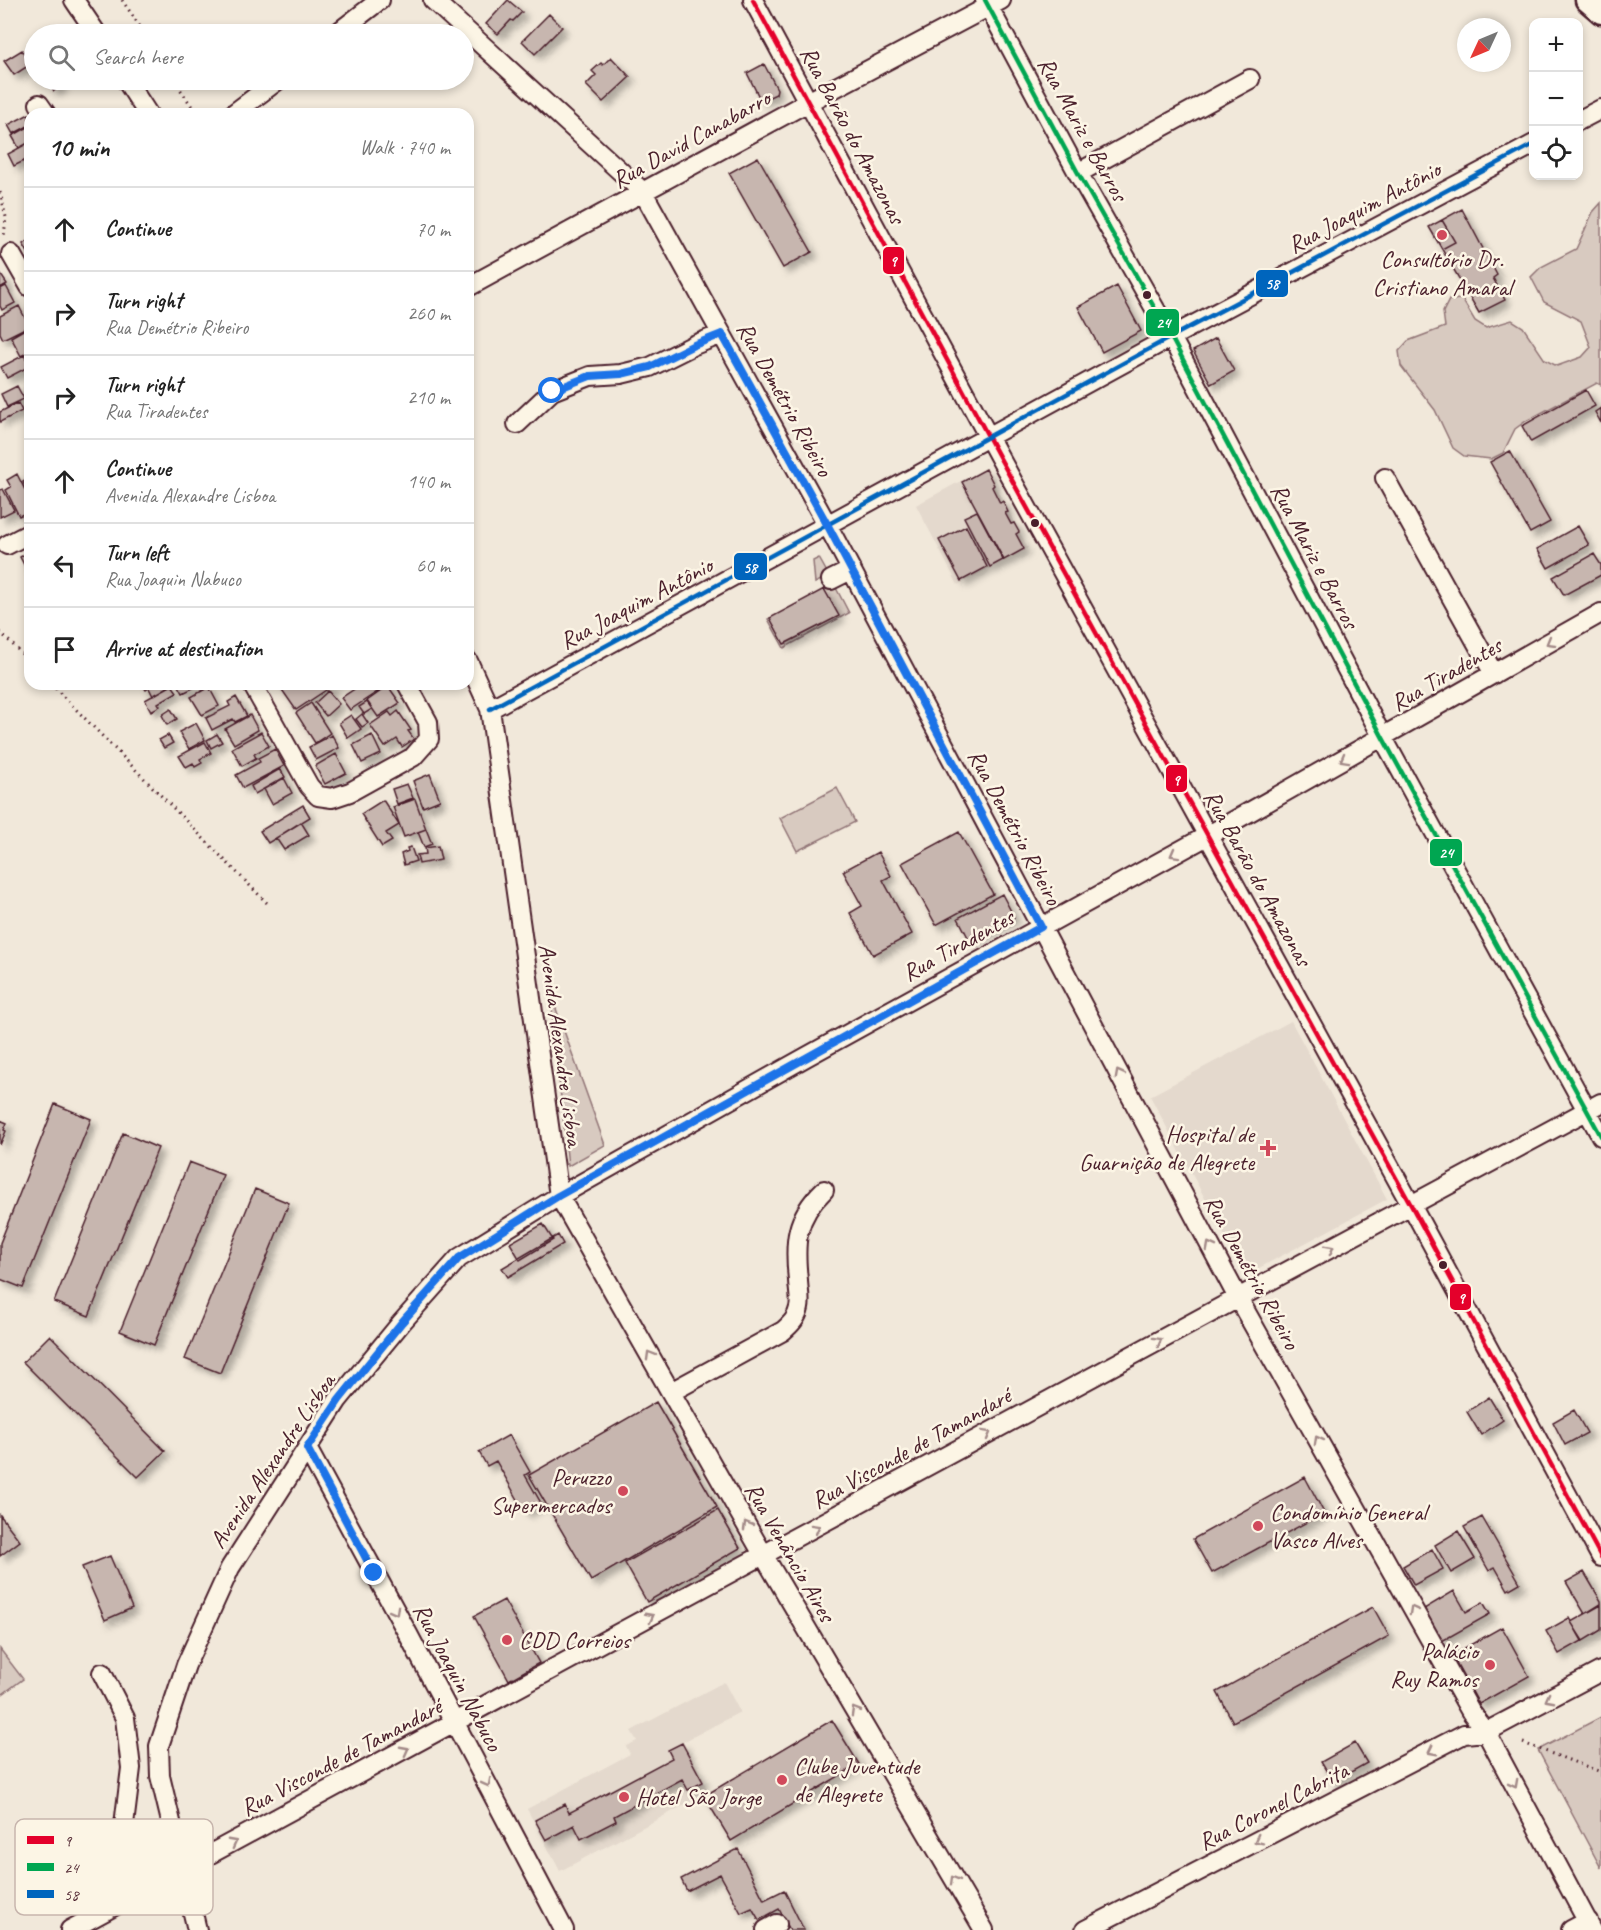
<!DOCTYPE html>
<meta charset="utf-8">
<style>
:root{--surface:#fff;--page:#f2f2f2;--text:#222;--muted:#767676;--line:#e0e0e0}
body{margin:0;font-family:Caveat,sans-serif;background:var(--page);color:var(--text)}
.controls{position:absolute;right:18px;top:18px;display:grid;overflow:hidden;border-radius:12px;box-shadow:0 3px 9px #0003}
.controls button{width:54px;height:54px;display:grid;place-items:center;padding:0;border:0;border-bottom:2px solid var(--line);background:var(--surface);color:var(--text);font:30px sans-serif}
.compass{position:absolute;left:1457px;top:18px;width:54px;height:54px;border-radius:50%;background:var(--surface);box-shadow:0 3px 9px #0003;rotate:226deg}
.stop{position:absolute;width:18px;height:18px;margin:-14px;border:4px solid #1a73e8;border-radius:50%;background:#fff}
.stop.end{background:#1a73e8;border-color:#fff;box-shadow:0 2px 6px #0008}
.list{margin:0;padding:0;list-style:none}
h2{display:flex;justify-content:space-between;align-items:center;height:78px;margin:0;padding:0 24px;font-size:26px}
h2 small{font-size:20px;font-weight:400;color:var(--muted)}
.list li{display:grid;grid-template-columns:39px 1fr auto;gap:18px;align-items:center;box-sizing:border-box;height:84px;padding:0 24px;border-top:2px solid var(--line)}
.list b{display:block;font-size:22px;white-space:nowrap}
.list p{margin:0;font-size:20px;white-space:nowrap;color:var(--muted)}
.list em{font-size:20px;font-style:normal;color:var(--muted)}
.icon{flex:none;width:33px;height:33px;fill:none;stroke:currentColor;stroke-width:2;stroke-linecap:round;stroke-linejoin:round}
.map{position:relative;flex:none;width:1601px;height:1930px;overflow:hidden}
.search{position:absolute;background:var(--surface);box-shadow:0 3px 9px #0003;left:24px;top:24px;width:450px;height:66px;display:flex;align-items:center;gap:15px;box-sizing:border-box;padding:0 21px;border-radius:33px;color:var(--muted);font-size:22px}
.panel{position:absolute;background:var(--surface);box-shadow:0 3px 9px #0003;left:24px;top:108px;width:450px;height:582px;border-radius:18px}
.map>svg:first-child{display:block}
.built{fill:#e4d9cd}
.green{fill:#d8cac0;stroke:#917476;stroke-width:1.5}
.building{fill:#c7b6af;stroke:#4a1f2b;stroke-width:1.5;filter:url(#shadow)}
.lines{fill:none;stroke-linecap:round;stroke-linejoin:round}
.minor-casing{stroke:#4a1f2b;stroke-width:22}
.major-casing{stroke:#4a1f2b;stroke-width:27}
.path{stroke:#4a1f2b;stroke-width:3;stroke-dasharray:1.5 4.5;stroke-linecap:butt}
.minor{stroke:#fcf5e5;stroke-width:18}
.major{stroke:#fcf5e5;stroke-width:22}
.bus-1-casing{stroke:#fcf5e5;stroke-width:9}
.bus-2-casing{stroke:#fcf5e5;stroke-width:9}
.bus-3-casing{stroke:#fcf5e5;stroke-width:9}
.bus-1{stroke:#e4002b;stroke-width:4.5}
.bus-2{stroke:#00a651;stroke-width:4.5}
.bus-3{stroke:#0065bd;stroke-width:4.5}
.oneway{stroke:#a38a88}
.route{stroke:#1a73e8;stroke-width:8}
.poi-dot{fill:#d1495b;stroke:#fcf5e5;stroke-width:2}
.bus-dot{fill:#4a1f2b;stroke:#fcf5e5;stroke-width:2}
.labels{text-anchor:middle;stroke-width:5;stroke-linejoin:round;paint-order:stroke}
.street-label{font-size:24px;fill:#4a1f2b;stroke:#fcf5e5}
.poi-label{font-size:24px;fill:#4a1f2b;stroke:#fcf5e5;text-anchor:start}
.key{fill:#fcf5e5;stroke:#c7b5ad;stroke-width:1.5}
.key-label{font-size:16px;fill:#4a1f2b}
.line-badge{stroke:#fcf5e5;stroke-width:2}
.badge-label{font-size:16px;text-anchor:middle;font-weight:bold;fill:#fff}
</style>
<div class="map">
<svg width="1601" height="1930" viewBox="0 0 1601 1930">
<defs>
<filter id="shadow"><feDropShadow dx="5.5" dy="5.5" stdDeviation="3" flood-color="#0004"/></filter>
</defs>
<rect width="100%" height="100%" fill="#f1e8da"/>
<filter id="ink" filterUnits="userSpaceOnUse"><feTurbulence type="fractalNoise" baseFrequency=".0167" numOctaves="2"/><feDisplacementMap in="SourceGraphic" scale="12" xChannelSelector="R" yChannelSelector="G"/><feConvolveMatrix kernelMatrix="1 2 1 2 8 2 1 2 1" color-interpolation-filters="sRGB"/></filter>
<g filter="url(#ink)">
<path class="built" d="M985 468 1028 548 958 585 916 505Z
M1291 1021 1387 1199 1246 1275 1150 1096Z
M724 1682 740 1712 683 1742 709 1792 560 1871 527 1809 630 1754 626 1746 637 1741 631 1731Z"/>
<path class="green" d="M1601 203V385L1597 383 1526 421 1515 429 1503 453 1491 459 1464 456 1453 448 1435 410 1401 366 1399 351 1408 341 1445 327 1443 312 1449 300 1462 299 1475 321 1486 328 1512 320 1523 327 1545 360 1557 366 1582 357 1591 347 1581 321 1544 302 1531 277 1541 267 1576 249 1593 212Z
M819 558 829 576 815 583 813 561Z
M834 584 849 613 784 648 768 619 770 618 785 644 838 616 824 589Z
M837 788 855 822 797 851 780 818Z
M550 992 605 1145 568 1166Z
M0 1649 23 1679 0 1696Z
M1601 1717V1868L1538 1750Z"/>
<path class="building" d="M508 0 522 12 513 21 511 20 498 34 486 24Z
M549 14 562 27 535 54 522 41Z
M22 50 31 64 14 75 4 61Z
M611 57 630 77 603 102 586 85 596 75 592 71 601 63 603 65Z
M764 64 777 89 776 94 761 101 747 73Z
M47 80H58L62 85 54 91Z
M29 114 30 125 13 134 8 125Z
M30 126V142L19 148 12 136Z
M30 142V158L14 166 8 154Z
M758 157 812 252 783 268 729 173Z
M1462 209 1497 275 1493 278 1505 300 1479 313 1429 227Z
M1442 220 1455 242 1442 249 1429 227Z
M30 240V256L23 244Z
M1 275 7 284 0 288V276Z
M6 286 15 303 2 310 0 306V289Z
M1117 286 1141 331 1102 352 1078 307Z
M19 306 29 326 3 339 0 333V316Z
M30 326V351L21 356 11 337Z
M1216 338 1234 371 1211 384 1193 351Z
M24 355 30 366 7 378 1 367Z
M30 379V392L25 383Z
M17 386 24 399 7 407 1 394Z
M1586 390 1595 406 1531 442 1522 426Z
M18 403 22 411 0 422V412Z
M1601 408V423L1595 412Z
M1510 451 1550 522 1530 533 1490 462Z
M986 469 994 485 992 487 1000 503 1003 501 1008 512 1005 513 1011 524 1014 523 1019 532 1016 534 1024 549 1004 560 962 482Z
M17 474 30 500V511L19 516 6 490 11 487 7 480Z
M30 478V495L23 482Z
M3 489 14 510 0 517V490Z
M977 511 1003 560 990 567 964 517Z
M966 526 987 567 961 581 939 540Z
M1578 526 1589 545 1548 568 1537 549Z
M30 551V576L20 557Z
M1594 554 1601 565V575L1564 595 1553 577Z
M824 589 839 616 784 644 770 618Z
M142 684H167L168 687 153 696 149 688 146 690Z
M178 684H201L183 693Z
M278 684H335L296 710Z
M362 684H389L350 710 341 698Z
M172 685 177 692 158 703 160 706 151 711 145 700Z
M388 686 400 703 378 717 367 701Z
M209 687 219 706 202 715 191 697Z
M328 691 339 704 326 716 315 703Z
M236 697 247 716 235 722 233 719 212 730 206 718 230 706 228 702Z
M367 702 372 709 364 714 359 707Z
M311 703 330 733 315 743 296 713Z
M171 709 177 719 167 725 162 715Z
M398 711 411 730 408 731 414 739 402 747 397 739 385 747 370 725 389 712 392 716Z
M362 714 368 723 362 727 356 719Z
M250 715 258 730 234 744 225 729Z
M351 715 361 729 348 738 339 723Z
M196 723 205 740 189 749 179 732Z
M261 732 269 746 254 754 256 758 242 766 232 748Z
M217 734 222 742 211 748 207 740Z
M168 735 173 743 164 748 159 740Z
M332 735 339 748 316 760 309 747Z
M372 735 381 754 362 763 353 745Z
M205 742 211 753 200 759 202 763 195 767 193 763 186 767 179 756Z
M275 749 284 766 243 788 236 775 260 762 258 758Z
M336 754 346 773 325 784 315 766Z
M280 769 285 777 255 794 251 786Z
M430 774 440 800 423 807 413 781Z
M284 778 292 793 272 804 264 789Z
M407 784 413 798 397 804 392 789Z
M415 799 426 829 404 837 393 807Z
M383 800 399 825 386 833 392 841 382 847 361 814Z
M303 805 310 817 268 843 260 831Z
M301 822 309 835 284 850 276 838Z
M426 829 432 844 424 847 418 832Z
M959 832 993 894 936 925 902 863Z
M438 846 441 860 419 864 417 855 426 854 425 848Z
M411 847 416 861 404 865 401 854 408 851 407 848Z
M878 852 891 876 883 880 912 934 873 955 850 913 862 906 843 871Z
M1002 894 1014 917 970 941 958 918Z
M55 1104 91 1119 23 1288 0 1279V1243Z
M0 1120 7 1123 4 1130 6 1131 0 1145Z
M123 1133 158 1148 89 1316 54 1302Z
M189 1162 223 1175 154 1345 120 1331Z
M255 1189 289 1203 220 1373 185 1359Z
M543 1224 553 1240 520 1260 510 1243Z
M558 1235 563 1244 508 1277 502 1268Z
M50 1335 165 1451 138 1477 23 1362Z
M1489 1397 1503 1420 1481 1435 1467 1412Z
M656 1402 717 1507 591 1581 529 1475Z
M1574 1410 1587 1433 1565 1445 1553 1422Z
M509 1435 530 1472 525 1475 541 1503 525 1512 496 1461 487 1466 479 1452Z
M1305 1477 1324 1513 1212 1573 1193 1539Z
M718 1510 740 1548 647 1602 625 1563Z
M0 1515 20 1541 0 1556Z
M1482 1517 1520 1583 1508 1590 1495 1567 1489 1571 1464 1527Z
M1458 1531 1475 1559 1451 1573 1435 1545Z
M1432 1549 1443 1569 1414 1585 1403 1566Z
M110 1556 132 1608 105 1620 82 1567Z
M1584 1572 1601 1601V1604L1585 1614 1566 1582Z
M1454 1591 1466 1612 1483 1602 1490 1614 1442 1641 1424 1609Z
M504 1600 539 1663 509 1680 474 1616Z
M1601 1605V1630L1583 1641 1571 1622Z
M1373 1607 1389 1636 1233 1722 1217 1692Z
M1569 1618 1582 1641 1559 1654 1546 1631Z
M1502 1627 1529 1676 1479 1704 1452 1655Z
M832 1720 859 1764 731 1841 704 1796Z
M682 1743 703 1782 688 1790 682 1779 614 1816 616 1821 581 1839 574 1825 546 1840 535 1820 565 1804 569 1813 672 1758 668 1750Z
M1355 1743 1367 1763 1333 1782 1321 1762Z
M738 1849 764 1900 784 1890 804 1930H790L779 1909 759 1920 752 1908 741 1913 720 1874 687 1891 681 1879Z"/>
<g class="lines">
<defs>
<path id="minor" d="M74 0 97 34
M433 0 643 192 828 526 1238 1298 1471 1712 1486 1732 1592 1930
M753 0 1002 462 1411 1205 1601 1557
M985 0 1078 173 1171 337 1383 738 1601 1136
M336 34 380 0
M126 80 148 114
M39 104 46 114
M233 114 278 80
M1578 121 1601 109
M1078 173 1250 79
M11 254 30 287
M468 287 808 102 1001 0
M517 424 552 391 590 376 621 374 650 367 694 345 722 334
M1385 478 1494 674
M7 545 30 533
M831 580 851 570
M468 661 490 709 559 1196 764 1556 984 1930
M252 684 309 786 318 796 332 798 350 792 413 757 429 739 428 722 407 684
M490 709 1171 337 1534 144
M671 1392 783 1331C791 1324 797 1318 799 1308 801 1300 798 1288 798 1280 794 1242 795 1218 824 1190
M307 1448 408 1634 564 1930
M102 1673 125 1718 131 1768 114 1906
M70 1930 1238 1298 1601 1103
M197 1930 160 1776 159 1746 186 1665 230 1568 338 1400 402 1322 459 1258 559 1196 806 1057 1207 836 1601 613
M766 1930 777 1924
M1085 1930 1464 1734 1486 1732 1601 1671
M1571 1930 1588 1921"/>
<path id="major" d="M1587 0 1601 12"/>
</defs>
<use href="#minor" class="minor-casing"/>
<use href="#major" class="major-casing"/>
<path class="path" d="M122 0 145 34
M174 80 197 114
M0 192 6 217 4 237
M0 632 30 662
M51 684 269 905
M1523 1743 1601 1772"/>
<use href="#minor" class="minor"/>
<use href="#major" class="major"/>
<defs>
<path id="bus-1" d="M753 0 1002 462 1411 1205 1601 1557"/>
<path id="bus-2" d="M985 0 1078 173 1171 337 1383 738 1601 1136"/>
<path id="bus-3" d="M490 709 1171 337 1534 144"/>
</defs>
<use href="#bus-1" class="bus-1-casing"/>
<use href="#bus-2" class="bus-2-casing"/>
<use href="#bus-3" class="bus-3-casing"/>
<use href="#bus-1" class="bus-1"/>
<use href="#bus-2" class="bus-2"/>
<use href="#bus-3" class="bus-3"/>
</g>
<defs><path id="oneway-chevron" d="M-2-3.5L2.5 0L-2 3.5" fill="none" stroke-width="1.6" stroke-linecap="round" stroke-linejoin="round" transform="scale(1.5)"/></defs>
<g class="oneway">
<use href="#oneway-chevron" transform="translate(1550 642) rotate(150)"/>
<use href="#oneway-chevron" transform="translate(1344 759) rotate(151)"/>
<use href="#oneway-chevron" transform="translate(1174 854) rotate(151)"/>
<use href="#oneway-chevron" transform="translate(1119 1074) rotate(-118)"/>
<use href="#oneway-chevron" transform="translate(1210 1246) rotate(-118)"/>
<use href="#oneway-chevron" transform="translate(1330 1249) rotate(-28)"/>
<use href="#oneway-chevron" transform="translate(1158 1341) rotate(-29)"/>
<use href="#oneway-chevron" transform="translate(650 1355) rotate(-120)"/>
<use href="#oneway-chevron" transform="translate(987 1434) rotate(-29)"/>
<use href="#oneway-chevron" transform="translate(1318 1440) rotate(-119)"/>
<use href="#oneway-chevron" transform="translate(747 1525) rotate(-120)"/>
<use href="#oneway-chevron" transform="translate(816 1528) rotate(-29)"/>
<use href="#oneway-chevron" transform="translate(1413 1610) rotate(-119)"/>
<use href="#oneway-chevron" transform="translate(395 1611) rotate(61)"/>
<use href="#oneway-chevron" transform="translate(650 1617) rotate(-28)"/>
<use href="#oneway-chevron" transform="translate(1549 1699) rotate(152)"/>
<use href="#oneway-chevron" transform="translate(855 1711) rotate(-120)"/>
<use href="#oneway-chevron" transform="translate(405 1750) rotate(-28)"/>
<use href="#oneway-chevron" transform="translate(1432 1751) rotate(153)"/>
<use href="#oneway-chevron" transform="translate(487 1783) rotate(62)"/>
<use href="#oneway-chevron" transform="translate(1514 1784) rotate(62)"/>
<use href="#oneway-chevron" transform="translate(1258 1840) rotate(153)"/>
<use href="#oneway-chevron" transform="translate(233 1843) rotate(-28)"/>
<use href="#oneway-chevron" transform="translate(954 1880) rotate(-120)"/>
</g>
</g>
<g class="lines" filter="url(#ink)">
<path class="route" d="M374 1573 307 1448 339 1400 402 1322 459 1258 558 1196 1041 927 828 526 722 334 694 345 650 367 621 374 590 376 552 391"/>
</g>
<g class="poi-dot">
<circle cx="1442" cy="235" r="6"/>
<path d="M1265 1139h6v6h6v6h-6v6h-6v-6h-6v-6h6z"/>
<circle cx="623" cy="1491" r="6"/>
<circle cx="1258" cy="1526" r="6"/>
<circle cx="507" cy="1640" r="6"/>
<circle cx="1490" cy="1665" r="6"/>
<circle cx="782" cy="1780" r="6"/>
<circle cx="624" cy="1797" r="6"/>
</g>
<g class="bus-dot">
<circle cx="1147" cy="295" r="5"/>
<circle cx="1035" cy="523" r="5"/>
<circle cx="1443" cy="1265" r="5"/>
</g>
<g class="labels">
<g class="street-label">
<text transform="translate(1083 129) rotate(61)" y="8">Rua Mariz e Barros</text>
<text transform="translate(853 135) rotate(62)" y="8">Rua Barão do Amazonas</text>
<text transform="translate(691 139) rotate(-29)" y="8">Rua David Canabarro</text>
<text transform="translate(1364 207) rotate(-28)" y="8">Rua Joaquim Antônio</text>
<text transform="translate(785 399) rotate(61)" y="8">Rua Demétrio Ribeiro</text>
<text transform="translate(1315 556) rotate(62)" y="8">Rua Mariz e Barros</text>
<text transform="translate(636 603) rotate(-28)" y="8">Rua Joaquim Antônio</text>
<text transform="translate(1446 674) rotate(-30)" y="8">Rua Tiradentes</text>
<text transform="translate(1015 827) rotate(62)" y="8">Rua Demétrio Ribeiro</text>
<text transform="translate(1258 878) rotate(61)" y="8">Rua Barão do Amazonas</text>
<text transform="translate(958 945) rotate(-29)" y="8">Rua Tiradentes</text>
<text transform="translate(561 1045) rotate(82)" y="8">Avenida Alexandre Lisboa</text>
<text transform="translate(1252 1272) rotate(61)" y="8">Rua Demétrio Ribeiro</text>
<text transform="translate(911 1448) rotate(-29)" y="8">Rua Visconde de Tamandaré</text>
<text transform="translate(272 1461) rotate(-56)" y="8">Avenida Alexandre Lisboa</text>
<text transform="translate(790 1552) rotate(60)" y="8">Rua Venâncio Aires</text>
<text transform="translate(458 1677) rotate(62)" y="8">Rua Joaquin Nabuco</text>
<text transform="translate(341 1757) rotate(-28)" y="8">Rua Visconde de Tamandaré</text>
<text transform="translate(1273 1806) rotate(-27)" y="8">Rua Coronel Cabrita</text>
</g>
<g class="poi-label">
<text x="1442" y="267" text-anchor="middle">Consultório Dr.<tspan x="1442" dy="28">Cristiano Amaral</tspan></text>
<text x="1254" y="1142" text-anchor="end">Hospital de<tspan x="1254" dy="28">Guarnição de Alegrete</tspan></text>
<text x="611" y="1485" text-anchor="end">Peruzzo<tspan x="611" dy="28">Supermercados</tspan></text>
<text x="1270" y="1520">Condomínio General<tspan x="1270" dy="28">Vasco Alves</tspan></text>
<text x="519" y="1648">CDD Correios</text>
<text x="1478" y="1659" text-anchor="end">Palácio<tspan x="1478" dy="28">Ruy Ramos</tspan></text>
<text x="794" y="1774">Clube Juventude<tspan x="794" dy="28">de Alegrete</tspan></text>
<text x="636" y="1805">Hotel São Jorge</text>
</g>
</g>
<rect x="15" y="1819" width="198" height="96" rx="9" class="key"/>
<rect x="27" y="1836" width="27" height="8" fill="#e4002b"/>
<rect x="27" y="1863" width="27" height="8" fill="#00a651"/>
<rect x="27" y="1890" width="27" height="8" fill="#0065bd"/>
<g class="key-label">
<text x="64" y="1846">9</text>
<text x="64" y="1873">24</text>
<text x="64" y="1900">58</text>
</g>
<g class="line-badge">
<rect x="882" y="246" width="23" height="29" rx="6" fill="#e4002b"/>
<rect x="1255" y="269" width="34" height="29" rx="6" fill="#0065bd"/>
<rect x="1145" y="308" width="35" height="29" rx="6" fill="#00a651"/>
<rect x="733" y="552" width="35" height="29" rx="6" fill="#0065bd"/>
<rect x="1165" y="764" width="23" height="29" rx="6" fill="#e4002b"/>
<rect x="1429" y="838" width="34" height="29" rx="6" fill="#00a651"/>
<rect x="1449" y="1283" width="23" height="28" rx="6" fill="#e4002b"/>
</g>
<g class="badge-label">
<text x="893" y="266">9</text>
<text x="1272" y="289">58</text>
<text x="1163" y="328">24</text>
<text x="750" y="573">58</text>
<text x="1176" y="785">9</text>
<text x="1446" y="858">24</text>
<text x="1461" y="1303">9</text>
</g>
</svg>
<div class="controls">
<button>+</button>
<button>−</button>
<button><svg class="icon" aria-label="locate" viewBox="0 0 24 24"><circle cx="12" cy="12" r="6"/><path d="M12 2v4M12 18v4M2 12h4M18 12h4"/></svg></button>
</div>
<svg class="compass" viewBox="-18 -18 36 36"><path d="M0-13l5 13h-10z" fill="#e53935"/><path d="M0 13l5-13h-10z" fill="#767676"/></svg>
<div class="stop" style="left:552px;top:391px"></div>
<div class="stop end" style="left:374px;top:1573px"></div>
<div class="search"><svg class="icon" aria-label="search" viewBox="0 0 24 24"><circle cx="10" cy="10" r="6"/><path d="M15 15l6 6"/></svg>Search here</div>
<section class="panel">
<h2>10 min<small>Walk · 740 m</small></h2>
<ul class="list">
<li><svg class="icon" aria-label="ahead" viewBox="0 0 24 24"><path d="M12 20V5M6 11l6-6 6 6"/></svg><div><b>Continue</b></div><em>70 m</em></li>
<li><svg class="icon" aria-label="right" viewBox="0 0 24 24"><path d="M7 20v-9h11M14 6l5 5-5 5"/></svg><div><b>Turn right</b><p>Rua Demétrio Ribeiro</p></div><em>260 m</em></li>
<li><svg class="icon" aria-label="right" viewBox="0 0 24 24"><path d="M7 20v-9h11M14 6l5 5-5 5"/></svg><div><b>Turn right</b><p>Rua Tiradentes</p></div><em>210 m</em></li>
<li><svg class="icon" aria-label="ahead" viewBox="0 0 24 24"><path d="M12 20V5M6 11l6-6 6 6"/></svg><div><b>Continue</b><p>Avenida Alexandre Lisboa</p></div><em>140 m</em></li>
<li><svg class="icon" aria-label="left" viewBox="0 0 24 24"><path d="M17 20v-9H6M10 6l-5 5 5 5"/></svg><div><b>Turn left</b><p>Rua Joaquin Nabuco</p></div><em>60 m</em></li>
<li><svg class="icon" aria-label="arrive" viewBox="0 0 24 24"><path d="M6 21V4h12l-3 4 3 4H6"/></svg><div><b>Arrive at destination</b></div></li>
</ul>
</section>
</div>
